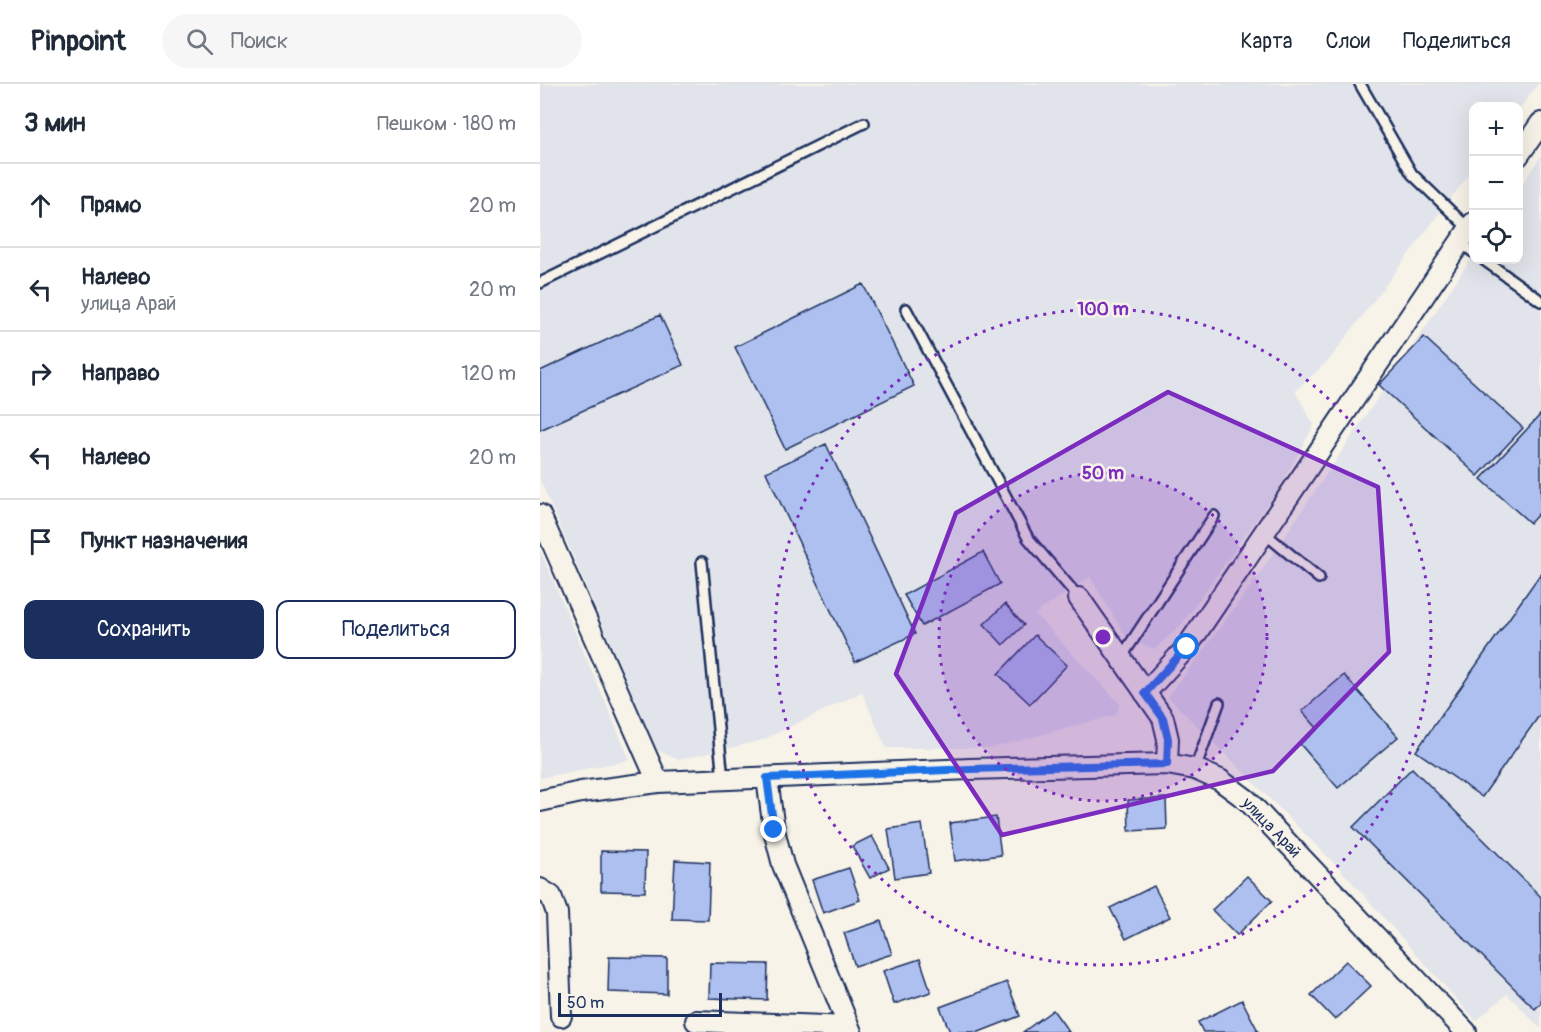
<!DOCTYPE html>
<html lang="ru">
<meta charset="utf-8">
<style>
:root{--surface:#fff;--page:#f6f6f7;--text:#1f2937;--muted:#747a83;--line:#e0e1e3;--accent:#1b2f5e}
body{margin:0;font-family:Pangolin,sans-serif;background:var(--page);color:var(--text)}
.controls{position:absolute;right:18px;top:18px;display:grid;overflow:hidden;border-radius:12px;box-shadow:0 6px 24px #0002}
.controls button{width:54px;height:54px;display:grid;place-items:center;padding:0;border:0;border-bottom:2px solid var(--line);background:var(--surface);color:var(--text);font:30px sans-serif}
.scale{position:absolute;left:18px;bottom:15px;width:164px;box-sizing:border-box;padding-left:6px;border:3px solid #1b2f5e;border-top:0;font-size:16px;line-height:21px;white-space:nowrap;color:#1b2f5e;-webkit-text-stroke:4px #f7f3e8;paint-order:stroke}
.stop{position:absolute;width:18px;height:18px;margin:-14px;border:4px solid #1a73e8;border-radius:50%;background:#fff}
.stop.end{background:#1a73e8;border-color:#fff;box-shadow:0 2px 6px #0008}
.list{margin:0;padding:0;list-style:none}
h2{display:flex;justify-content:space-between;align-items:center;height:78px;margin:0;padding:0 24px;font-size:26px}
h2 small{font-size:20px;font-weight:400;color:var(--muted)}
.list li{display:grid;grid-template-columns:39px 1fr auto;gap:18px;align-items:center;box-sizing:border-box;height:84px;padding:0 24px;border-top:2px solid var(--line)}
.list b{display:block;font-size:22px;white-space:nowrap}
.list p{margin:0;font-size:20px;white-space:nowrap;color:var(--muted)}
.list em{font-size:20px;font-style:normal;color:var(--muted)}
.actions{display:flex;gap:12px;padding:18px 24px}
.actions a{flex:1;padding:14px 0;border:2px solid var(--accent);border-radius:12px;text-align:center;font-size:21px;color:var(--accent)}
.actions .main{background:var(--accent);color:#fff}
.icon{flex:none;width:33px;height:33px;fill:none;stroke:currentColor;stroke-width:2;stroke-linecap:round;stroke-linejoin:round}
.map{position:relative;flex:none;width:1001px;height:948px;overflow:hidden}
header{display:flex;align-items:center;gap:36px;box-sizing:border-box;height:84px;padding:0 30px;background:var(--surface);border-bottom:2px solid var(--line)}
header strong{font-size:28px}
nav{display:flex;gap:33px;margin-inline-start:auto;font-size:21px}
.search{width:420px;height:54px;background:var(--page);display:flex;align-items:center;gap:15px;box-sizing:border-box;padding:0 21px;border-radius:33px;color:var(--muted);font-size:22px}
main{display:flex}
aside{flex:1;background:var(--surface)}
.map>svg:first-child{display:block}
.built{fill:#e1e4ea}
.building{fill:#aec0ef;stroke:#1b2f5e;stroke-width:1.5}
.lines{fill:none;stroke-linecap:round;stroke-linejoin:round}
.service-casing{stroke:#1b2f5e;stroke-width:14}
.minor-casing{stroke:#1b2f5e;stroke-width:24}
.service{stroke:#f7f3e8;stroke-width:9}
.minor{stroke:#f7f3e8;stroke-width:20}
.route{stroke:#1a73e8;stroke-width:8}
.marked{fill:#7b2cbf;fill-opacity:0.2;stroke:#7b2cbf;stroke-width:4.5;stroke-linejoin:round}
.ring{fill:none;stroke:#7b2cbf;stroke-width:3;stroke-dasharray:3 6}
.labels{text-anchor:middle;stroke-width:5;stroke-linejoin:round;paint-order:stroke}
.street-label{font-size:16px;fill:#1b2f5e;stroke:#f7f3e8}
.centre{fill:#7b2cbf;stroke:#f7f3e8;stroke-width:3}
.ring-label{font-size:18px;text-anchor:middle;font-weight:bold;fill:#7b2cbf;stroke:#f7f3e8;stroke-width:5;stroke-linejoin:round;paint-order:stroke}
</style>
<header>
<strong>Pinpoint</strong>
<div class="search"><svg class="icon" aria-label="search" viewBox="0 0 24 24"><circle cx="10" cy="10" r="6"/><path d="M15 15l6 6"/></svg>Поиск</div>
<nav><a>Карта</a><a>Слои</a><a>Поделиться</a></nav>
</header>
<main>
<aside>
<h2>3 мин<small>Пешком · 180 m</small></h2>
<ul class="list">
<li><svg class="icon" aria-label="ahead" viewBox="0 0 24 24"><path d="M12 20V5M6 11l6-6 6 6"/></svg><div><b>Прямо</b></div><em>20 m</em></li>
<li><svg class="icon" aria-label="left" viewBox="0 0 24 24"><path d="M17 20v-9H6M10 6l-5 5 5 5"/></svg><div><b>Налево</b><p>улица Арай</p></div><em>20 m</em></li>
<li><svg class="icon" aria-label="right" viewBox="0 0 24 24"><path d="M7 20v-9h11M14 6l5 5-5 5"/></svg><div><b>Направо</b></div><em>120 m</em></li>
<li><svg class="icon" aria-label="left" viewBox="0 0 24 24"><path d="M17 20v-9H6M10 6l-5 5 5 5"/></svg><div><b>Налево</b></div><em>20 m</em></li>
<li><svg class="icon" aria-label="arrive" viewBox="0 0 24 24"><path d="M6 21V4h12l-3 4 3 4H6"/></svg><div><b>Пункт назначения</b></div></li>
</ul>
<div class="actions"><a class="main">Сохранить</a><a>Поделиться</a></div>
</aside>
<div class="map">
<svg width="1001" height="948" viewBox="0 0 1001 948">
<rect width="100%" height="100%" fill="#f7f3e8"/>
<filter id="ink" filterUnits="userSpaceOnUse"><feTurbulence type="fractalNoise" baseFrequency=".0167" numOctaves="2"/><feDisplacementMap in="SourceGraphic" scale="12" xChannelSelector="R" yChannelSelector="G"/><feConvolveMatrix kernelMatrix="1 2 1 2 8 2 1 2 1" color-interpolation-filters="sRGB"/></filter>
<g filter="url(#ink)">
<path class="built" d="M0 0H998L979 25 978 22H933V85L789 276 755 307 774 341 739 404 642 540 615 565 587 555 550 493 495 530 580 620 576 631 452 664H346L322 608 223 656 139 676 117 666 0 396Z
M1001 72V945L967 910 936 937 802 787 628 613 716 495 933 172V176H978L979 105Z
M0 466 90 676 0 694Z"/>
<path class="building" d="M323 200 374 302 245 365 195 263Z
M120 231 143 281 0 346V287Z
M884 253 983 344 938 392 839 301Z
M1001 330V427L990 439 941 395Z
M286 360 375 550 315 578 226 388Z
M443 468 460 500 382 542 364 511Z
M1001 489V629L942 713 876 667Z
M465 520 484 541 463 561 444 540Z
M495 551 527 581 490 620 458 590Z
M804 591 858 653 798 704 760 660 778 645 762 627Z
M872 684 1001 813V919L995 925 813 743Z
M626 714 627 745 589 747 588 716Z
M456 733 461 771 415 777 410 739Z
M382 740 389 789 355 794 348 745Z
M332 752 349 784 330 794 312 762Z
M61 767 106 768 105 808 61 807Z
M135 776 170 778 168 836 132 835Z
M309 784 320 816 283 829 272 796Z
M707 792 732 817 697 851 672 826Z
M614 802 630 833 586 855 570 824Z
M341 837 352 870 315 882 304 849Z
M69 873 127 874V910L68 908Z
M380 875 391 908 354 920 343 887Z
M806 877 831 902 795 936 771 911Z
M170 879 228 880 227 916 169 914Z
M467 898 480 932 439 948H410L400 923Z
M702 916 718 947 716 948H663L658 938Z
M513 926 529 948H483Z"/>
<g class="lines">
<defs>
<path id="service" d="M820 0 872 90 929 145
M920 158 933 168
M944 176 1001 217
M0 199 324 39
M366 225 488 454 539 514
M724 449 779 494
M162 478 183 696
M581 574 674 432
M655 685 679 619"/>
<path id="minor" d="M978 72 1001 39
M0 431 118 698
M539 514 623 634 628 655 627 680
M605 609 647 563 933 139
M227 694 234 746 243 781 311 948
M0 717 41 708 118 698 430 685 627 680 655 685 680 696 707 716 926 948
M0 805 11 812 17 829 21 932
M156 937 309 943"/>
</defs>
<use href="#service" class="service-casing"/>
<use href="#minor" class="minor-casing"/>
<use href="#service" class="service"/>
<use href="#minor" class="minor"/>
</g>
</g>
<g class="lines" filter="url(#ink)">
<path class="route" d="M234 746 227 694 430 685 627 680 628 655 623 634 605 609 647 563"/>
</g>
<path class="marked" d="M628 308 838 403 849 568 733 687 462 751 356 590 416 429Z"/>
<circle cx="563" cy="553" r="164" fill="#7b2cbf" fill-opacity=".12"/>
<g class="ring">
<circle cx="563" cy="553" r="164"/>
<circle cx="563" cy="553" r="328"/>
</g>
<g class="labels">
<g class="street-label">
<text transform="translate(732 743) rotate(46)" y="6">улица Арай</text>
</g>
</g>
<circle cx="563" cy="553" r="9" class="centre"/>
<g class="ring-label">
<text x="563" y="231">100 m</text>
<text x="563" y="395">50 m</text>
</g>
</svg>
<div class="controls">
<button>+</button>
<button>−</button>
<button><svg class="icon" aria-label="locate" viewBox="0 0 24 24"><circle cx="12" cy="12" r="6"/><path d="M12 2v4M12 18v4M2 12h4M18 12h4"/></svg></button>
</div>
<div class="scale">50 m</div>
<div class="stop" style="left:647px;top:563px"></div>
<div class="stop end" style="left:234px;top:746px"></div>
</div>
</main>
